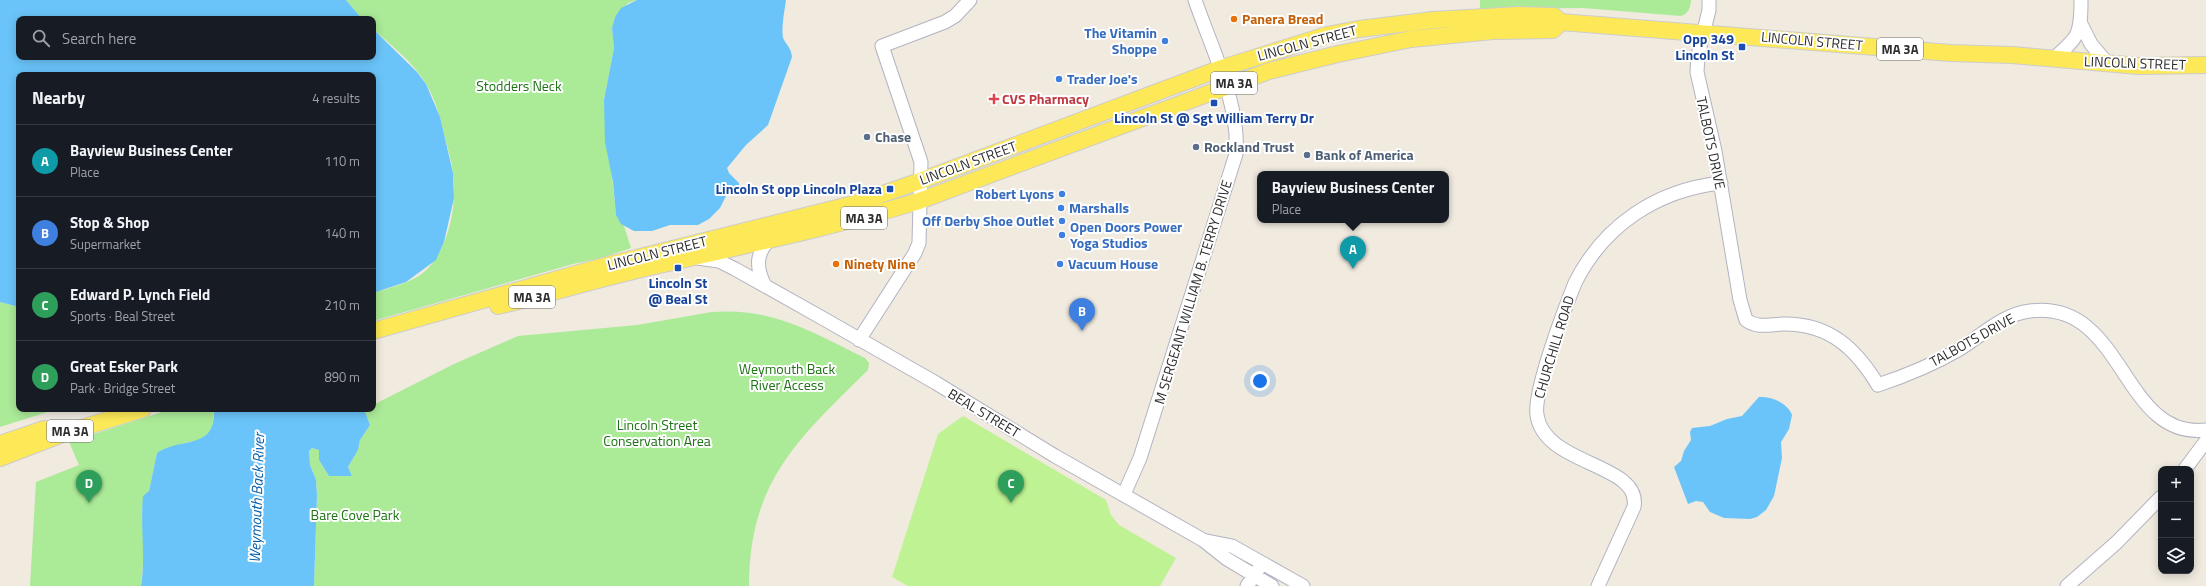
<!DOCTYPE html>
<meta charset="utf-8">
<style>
:root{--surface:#171b24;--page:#242831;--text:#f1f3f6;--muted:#9ea1a6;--line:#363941;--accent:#d93025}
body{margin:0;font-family:"Titillium Web",sans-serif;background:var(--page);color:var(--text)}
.controls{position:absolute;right:12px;bottom:12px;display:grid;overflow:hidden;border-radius:8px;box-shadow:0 2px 10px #0003}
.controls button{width:36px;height:36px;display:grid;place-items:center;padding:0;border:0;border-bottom:1px solid var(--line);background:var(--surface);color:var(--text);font:20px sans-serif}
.you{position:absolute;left:1260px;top:381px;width:14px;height:14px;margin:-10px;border:3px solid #fff;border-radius:50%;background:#1a73e8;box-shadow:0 0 0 6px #1a73e833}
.badge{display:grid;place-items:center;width:26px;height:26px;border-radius:50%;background:var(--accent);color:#fff;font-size:13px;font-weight:700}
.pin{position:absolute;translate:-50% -33px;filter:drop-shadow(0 1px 2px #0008)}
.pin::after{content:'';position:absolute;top:21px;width:14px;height:12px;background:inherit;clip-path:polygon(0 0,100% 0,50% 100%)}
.popup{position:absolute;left:1257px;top:171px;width:192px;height:52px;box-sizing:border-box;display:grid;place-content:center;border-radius:8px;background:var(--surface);filter:drop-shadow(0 1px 3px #0005);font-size:13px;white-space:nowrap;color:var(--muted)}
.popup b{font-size:15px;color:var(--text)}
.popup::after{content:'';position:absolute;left:50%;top:100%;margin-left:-8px;border:8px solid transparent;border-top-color:var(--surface)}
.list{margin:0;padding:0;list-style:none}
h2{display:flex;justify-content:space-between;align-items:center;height:52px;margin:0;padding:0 16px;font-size:17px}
h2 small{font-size:13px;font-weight:400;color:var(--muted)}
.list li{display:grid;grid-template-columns:26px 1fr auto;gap:12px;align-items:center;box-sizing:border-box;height:72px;padding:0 16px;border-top:1px solid var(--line)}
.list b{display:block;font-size:15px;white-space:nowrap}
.list p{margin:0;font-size:13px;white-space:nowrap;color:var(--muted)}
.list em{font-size:13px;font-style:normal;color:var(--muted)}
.icon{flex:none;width:22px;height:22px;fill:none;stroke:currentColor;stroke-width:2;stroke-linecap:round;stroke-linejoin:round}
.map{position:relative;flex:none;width:2206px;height:586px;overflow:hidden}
.search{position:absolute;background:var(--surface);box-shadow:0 2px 10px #0003;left:16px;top:16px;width:360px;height:44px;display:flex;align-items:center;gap:10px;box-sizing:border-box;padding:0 14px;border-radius:8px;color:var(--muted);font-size:15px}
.panel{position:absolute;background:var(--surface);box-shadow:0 2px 10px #0003;left:16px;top:72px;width:360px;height:340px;border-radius:8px}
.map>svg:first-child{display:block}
.green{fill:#abea97}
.pitch{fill:#bff293}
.water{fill:#6ac4f9}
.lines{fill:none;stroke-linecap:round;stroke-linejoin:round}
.minor-casing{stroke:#b3b3c2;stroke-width:15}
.major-casing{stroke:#cdcdcd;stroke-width:18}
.minor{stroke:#fff;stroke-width:13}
.major{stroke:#fde857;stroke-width:16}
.food-dot{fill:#e8710a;stroke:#fff;stroke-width:1.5}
.shop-dot{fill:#3f7fe0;stroke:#fff;stroke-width:1.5}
.transit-dot{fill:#1a4fb4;stroke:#fff;stroke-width:1.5}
.health-dot{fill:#e0444e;stroke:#fff;stroke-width:1.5}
.service-dot{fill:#5c6f8a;stroke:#fff;stroke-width:1.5}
.labels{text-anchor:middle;stroke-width:4;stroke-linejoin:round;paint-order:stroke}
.shield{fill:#fff;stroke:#6c6c6c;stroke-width:1}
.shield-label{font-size:13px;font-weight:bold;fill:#2d2d2d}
.food-label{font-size:14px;font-weight:bold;fill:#c56008;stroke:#fff;text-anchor:start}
.shop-label{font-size:14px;font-weight:bold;fill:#366cbe;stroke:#fff;text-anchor:start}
.transit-label{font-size:14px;font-weight:bold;fill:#164399;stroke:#fff;text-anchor:end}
.street-label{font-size:14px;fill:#2d2d2d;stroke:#fff}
.park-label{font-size:14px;fill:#1e7315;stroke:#fff}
.health-label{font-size:14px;font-weight:bold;fill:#be3a42;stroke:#fff;text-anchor:start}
.service-label{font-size:14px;font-weight:bold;fill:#4e5e75;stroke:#fff;text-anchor:start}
.water-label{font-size:15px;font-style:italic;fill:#025fad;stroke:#fff}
</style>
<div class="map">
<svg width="2206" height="586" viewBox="0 0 2206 586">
<rect width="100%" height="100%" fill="#f0eadf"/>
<path class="green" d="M346 0H637L628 3 615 17 612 28 614 48 604 100 616 215 624 226 631 248 601 258 573 264 373 321V293C392 287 417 282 430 266 450 243 457 203 453 174 452 162 448 150 445 138 441 120 436 100 426 84 414 63 391 45 373 29V19H362Z
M1480 0H1691C1691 7 1688 14 1681 16L1583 8 1480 9Z
M0 302 19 307V409H57L0 427Z
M712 312C772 307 814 333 865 358L869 363 868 370C799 438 749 481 749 586H314L317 495 316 480 310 465 309 451 312 448 319 450V460L329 476H352L348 467 358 450 360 440 370 425 364 409H373V405L454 364 518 336 637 325Z
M171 409H214L213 425 210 432 203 439 185 443 157 453 149 491 142 509 144 553 141 586H30L36 482 79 465 69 442Z"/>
<path class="pitch" d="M963 416 1106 500 1111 515 1119 525 1176 558 1160 586H908L892 577 938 434Z"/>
<path class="water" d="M0 0H346L362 19H19V57H373V29L417 72 426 84 440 117 453 173 454 198 444 242 436 260 406 282 373 293V75H19V307L0 302Z
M637 0H786C785 8 780 33 784 40 788 47 791 48 792 57L768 125 746 145 727 168 729 173 739 183V190L733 194H727L720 208 709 219 698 225H670L652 231H634L621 224 616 215 613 182 605 142 604 100 614 48 612 28 615 17 621 8Z
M1759 397C1771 396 1788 403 1792 415L1789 429 1781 442 1782 458 1774 496 1766 510 1757 517 1750 519 1724 518 1710 512 1703 502 1696 501 1688 504 1674 467 1681 461 1684 451 1691 440 1690 432 1692 428 1710 426 1727 419 1742 416Z
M214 409H364L370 425 360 440 358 450 348 467 352 476H329L319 460V450L312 448 309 451 310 465 316 480 317 495 314 586H141C146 556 140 527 143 496L149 491 157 453C182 436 216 451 214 409Z"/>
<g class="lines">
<defs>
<path id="minor" d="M1709 0V10L1698 55 1697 72 1715 151 1740 300 1746 320C1758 329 1771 324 1785 324 1830 324 1856 349 1878 385 1905 376 1934 364 1958 350 1981 336 2003 314 2030 311 2125 299 2121 440 2206 430
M2081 24 2091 44 2108 64
M2053 59C2079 37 2081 34 2081 0
M697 258 719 261 735 269 824 319 936 383 1055 456 1203 540 1227 559 1272 586
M765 286C757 270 755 256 767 242
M859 340 915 253 919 243 921 162 882 46 945 22 955 16 970 0
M2185 469 2206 441
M1124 494 1140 458 1236 154C1240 104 1211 47 1195 0
M1207 541 1232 546 1303 586
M1247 586 1259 568
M1598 586 1634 507C1642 463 1544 466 1537 415 1533 392 1565 308 1575 283 1604 225 1657 190 1721 183
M2067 586 2116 543 2161 497"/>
<path id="major" d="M498 306C552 293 605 277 659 265 746 245 833 227 919 201L1269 71 1338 54 1411 39 1493 31 1553 30 1561 22
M373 331 604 266 857 203 920 181 1219 69 1327 35 1359 29 1433 20 1519 15 1554 16 1561 22 1951 53 2012 55 2139 66 2206 65
M0 444 44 429
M0 458 65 433 143 409"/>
</defs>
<use href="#minor" class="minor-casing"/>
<use href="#major" class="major-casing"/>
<use href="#minor" class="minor"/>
<use href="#major" class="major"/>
</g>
<g class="food-dot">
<circle cx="1234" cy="19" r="4"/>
<circle cx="836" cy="264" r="4"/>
</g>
<g class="shop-dot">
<circle cx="1165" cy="41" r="4"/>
<circle cx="1059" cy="79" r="4"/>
<circle cx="1062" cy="194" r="4"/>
<circle cx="1061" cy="208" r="4"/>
<circle cx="1062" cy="221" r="4"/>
<circle cx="1062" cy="235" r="4"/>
<circle cx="1060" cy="264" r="4"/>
</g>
<g class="transit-dot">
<rect x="1738" y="43" width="8" height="8" rx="2"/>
<rect x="1210" y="99" width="8" height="8" rx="2"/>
<rect x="886" y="185" width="8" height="8" rx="2"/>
<rect x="674" y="264" width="8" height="8" rx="2"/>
</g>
<path class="health-dot" d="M992 93h4v4h4v4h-4v4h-4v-4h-4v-4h4z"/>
<g class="service-dot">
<circle cx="867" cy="137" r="4"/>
<circle cx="1196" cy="147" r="4"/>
<circle cx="1307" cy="155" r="4"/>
</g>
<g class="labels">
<g class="shield">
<rect x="1877" y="38" width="46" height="22" rx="3"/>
<rect x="1211" y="72" width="46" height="22" rx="3"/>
<rect x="841" y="207" width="46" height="22" rx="3"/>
<rect x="509" y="286" width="46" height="22" rx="3"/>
<rect x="47" y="420" width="46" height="22" rx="3"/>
</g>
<g class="shield-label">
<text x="1900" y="54">MA 3A</text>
<text x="1234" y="88">MA 3A</text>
<text x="864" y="223">MA 3A</text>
<text x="532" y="302">MA 3A</text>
<text x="70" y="436">MA 3A</text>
</g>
<g class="food-label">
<text x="1242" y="24">Panera Bread</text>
<text x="844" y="269">Ninety Nine</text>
</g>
<g class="shop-label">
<text x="1157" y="38" text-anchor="end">The Vitamin<tspan x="1157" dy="16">Shoppe</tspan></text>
<text x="1067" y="84">Trader Joe's</text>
<text x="1054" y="199" text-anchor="end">Robert Lyons</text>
<text x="1069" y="213">Marshalls</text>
<text x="1054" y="226" text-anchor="end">Off Derby Shoe Outlet</text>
<text x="1070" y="232">Open Doors Power<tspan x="1070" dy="16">Yoga Studios</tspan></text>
<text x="1068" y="269">Vacuum House</text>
</g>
<g class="transit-label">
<text x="1734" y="44">Opp 349<tspan x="1734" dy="16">Lincoln St</tspan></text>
<text x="1214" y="123" text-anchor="middle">Lincoln St @ Sgt William Terry Dr</text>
<text x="882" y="194">Lincoln St opp Lincoln Plaza</text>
<text x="678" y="288" text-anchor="middle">Lincoln St<tspan x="678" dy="16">@ Beal St</tspan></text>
</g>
<g class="street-label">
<text transform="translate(1812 41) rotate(5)" y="5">LINCOLN STREET</text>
<text transform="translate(1307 43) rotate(-15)" y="5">LINCOLN STREET</text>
<text transform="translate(2135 63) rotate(2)" y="5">LINCOLN STREET</text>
<text transform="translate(1711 143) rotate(78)" y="5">TALBOTS DRIVE</text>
<text transform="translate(968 163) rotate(-20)" y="5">LINCOLN STREET</text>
<text transform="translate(657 253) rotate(-14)" y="5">LINCOLN STREET</text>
<text transform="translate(1193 292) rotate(-73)" y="5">M SERGEANT WILLIAM B. TERRY DRIVE</text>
<text transform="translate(1972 340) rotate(-29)" y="5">TALBOTS DRIVE</text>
<text transform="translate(1554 347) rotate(-73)" y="5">CHURCHILL ROAD</text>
<text transform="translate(984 413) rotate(31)" y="5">BEAL STREET</text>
</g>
<g class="park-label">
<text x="519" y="91">Stodders Neck</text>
<text x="787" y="374">Weymouth Back<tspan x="787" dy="16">River Access</tspan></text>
<text x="657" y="430">Lincoln Street<tspan x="657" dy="16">Conservation Area</tspan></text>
<text x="355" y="520">Bare Cove Park</text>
</g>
<g class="health-label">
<text x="1002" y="104">CVS Pharmacy</text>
</g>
<g class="service-label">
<text x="875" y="142">Chase</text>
<text x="1204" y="152">Rockland Trust</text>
<text x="1315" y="160">Bank of America</text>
</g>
<g class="water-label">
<text transform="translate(257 498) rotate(-88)" y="5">Weymouth Back River</text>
</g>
</g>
</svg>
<div class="controls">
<button>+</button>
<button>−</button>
<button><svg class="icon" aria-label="layers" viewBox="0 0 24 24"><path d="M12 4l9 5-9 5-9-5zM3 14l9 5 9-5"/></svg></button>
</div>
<div class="you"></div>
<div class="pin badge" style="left:1353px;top:269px;background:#0f9aa8">A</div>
<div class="popup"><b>Bayview Business Center</b>Place</div>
<div class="pin badge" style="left:1082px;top:331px;background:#3f7fe0">B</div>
<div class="pin badge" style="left:1011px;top:503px;background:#2e9e5b">C</div>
<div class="pin badge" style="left:89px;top:503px;background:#2e9e5b">D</div>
<div class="search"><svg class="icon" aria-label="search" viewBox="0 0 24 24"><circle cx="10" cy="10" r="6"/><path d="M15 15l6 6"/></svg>Search here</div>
<section class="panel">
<h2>Nearby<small>4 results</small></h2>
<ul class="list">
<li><span class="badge" style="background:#0f9aa8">A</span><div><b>Bayview Business Center</b><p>Place</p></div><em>110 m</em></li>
<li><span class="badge" style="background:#3f7fe0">B</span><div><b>Stop &amp; Shop</b><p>Supermarket</p></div><em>140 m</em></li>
<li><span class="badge" style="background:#2e9e5b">C</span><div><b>Edward P. Lynch Field</b><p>Sports · Beal Street</p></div><em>210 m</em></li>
<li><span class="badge" style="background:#2e9e5b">D</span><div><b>Great Esker Park</b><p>Park · Bridge Street</p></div><em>890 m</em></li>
</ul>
</section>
</div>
